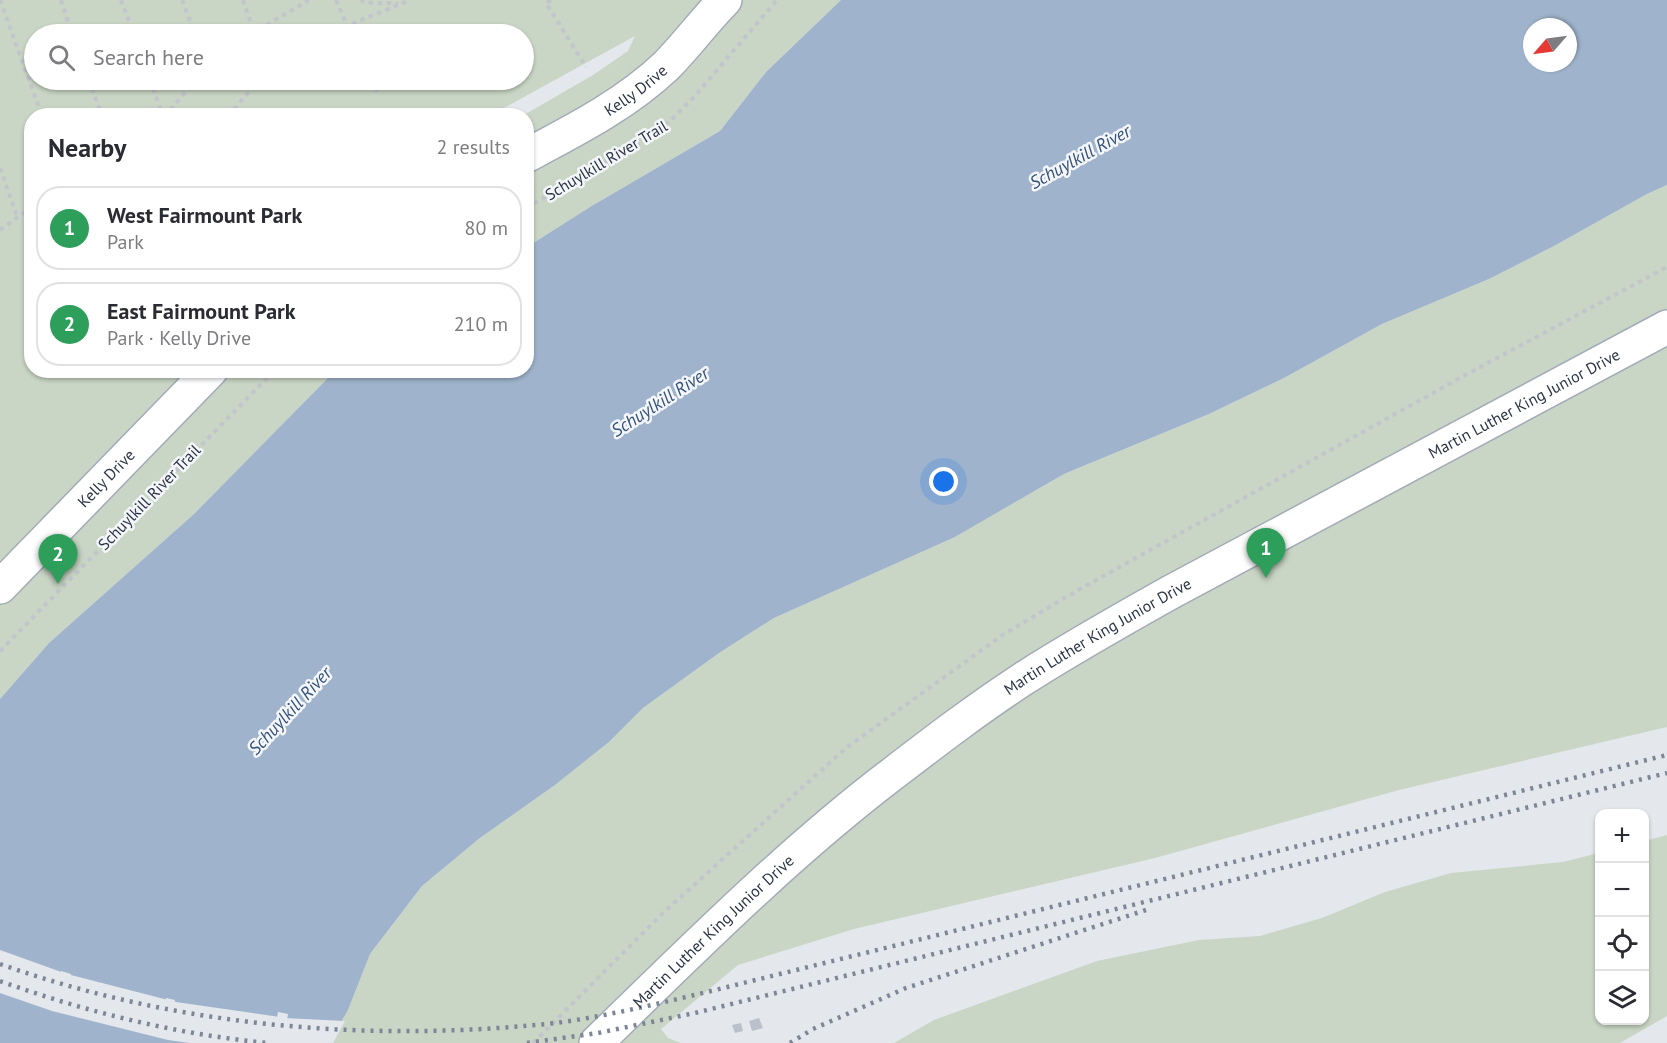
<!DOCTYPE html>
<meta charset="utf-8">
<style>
:root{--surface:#fff;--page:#f2f2f3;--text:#2b2b33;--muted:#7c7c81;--line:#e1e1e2;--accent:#7c3aed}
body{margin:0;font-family:"PT Sans",sans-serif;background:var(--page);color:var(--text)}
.controls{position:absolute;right:18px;bottom:18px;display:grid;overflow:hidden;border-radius:12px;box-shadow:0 2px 4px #0004}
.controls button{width:54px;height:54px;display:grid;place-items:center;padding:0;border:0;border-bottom:2px solid var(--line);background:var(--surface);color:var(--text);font:30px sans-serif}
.compass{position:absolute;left:1523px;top:18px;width:54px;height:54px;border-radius:50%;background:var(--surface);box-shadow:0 2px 4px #0004;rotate:242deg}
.you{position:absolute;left:944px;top:482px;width:21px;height:21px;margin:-15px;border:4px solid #fff;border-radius:50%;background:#1a73e8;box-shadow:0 0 0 9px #1a73e833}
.badge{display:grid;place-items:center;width:39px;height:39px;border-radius:50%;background:var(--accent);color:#fff;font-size:20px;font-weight:700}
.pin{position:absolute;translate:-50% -50px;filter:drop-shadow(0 2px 3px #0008)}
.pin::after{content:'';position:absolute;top:32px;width:21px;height:18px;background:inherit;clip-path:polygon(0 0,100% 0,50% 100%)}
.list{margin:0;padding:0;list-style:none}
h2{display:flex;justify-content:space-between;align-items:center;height:78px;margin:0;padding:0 24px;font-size:26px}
h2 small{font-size:20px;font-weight:400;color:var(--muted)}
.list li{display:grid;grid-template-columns:39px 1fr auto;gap:18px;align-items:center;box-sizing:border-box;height:84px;margin:0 12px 12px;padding:0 12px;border:2px solid var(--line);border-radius:24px}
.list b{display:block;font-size:22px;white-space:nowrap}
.list p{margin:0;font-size:20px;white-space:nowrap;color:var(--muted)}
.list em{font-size:20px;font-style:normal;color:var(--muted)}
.icon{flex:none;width:33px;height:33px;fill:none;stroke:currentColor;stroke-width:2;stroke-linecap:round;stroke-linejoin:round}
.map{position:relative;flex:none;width:1667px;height:1043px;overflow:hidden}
.search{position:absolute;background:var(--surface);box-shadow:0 2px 4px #0004;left:24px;top:24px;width:510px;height:66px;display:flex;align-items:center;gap:15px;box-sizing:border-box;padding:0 21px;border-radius:33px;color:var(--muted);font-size:22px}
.panel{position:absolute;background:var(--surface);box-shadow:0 2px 4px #0004;left:24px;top:108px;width:510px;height:270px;border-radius:24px}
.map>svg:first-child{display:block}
.green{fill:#c9d6c5;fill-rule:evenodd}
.water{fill:#9fb4cc;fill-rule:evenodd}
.pier{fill:#e4e7ec}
.building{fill:#bbc0ca}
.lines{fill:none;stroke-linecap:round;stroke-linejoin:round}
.major-casing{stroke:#a3abb8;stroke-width:36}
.path{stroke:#c2c5cb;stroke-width:4;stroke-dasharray:4.5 4.5;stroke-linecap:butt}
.major{stroke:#fff;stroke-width:33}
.rail{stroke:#7d8696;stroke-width:4.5;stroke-dasharray:3 6;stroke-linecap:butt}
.labels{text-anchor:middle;stroke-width:5;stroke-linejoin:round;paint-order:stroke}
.street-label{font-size:16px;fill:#2b3445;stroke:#f4f6f9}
.water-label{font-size:18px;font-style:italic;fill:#34527a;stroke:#f4f6f9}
</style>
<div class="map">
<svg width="1667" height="1043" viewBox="0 0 1667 1043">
<rect width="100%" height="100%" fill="#e4e7ec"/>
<path class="green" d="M0 0H841L766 72 720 131 590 207 527 247 526 116 524 115 593 75 628 51 635 36 491 115 32 116V370L339 371 328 378 194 514 49 643 0 699ZM34 34H524V80H34Z
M1667 185V727L1399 790 1155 858 854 929 738 965 661 1029 668 1038 681 1043H329L348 1010 370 954 422 886 480 838 555 785 609 742 643 708 719 653 774 618 955 537 1064 474 1209 414 1284 378 1382 324 1489 279 1554 246 1647 194Z
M1667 835V1016L1620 1043H894L934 1020 1097 961 1199 940 1260 936 1322 918 1385 892 1451 873 1563 862 1599 853 1600 1020H1644L1645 841Z"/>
<path class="water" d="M841 0H1667V185L1647 194 1554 246 1489 279 1382 324 1284 378 1209 414 1064 474 955 537 774 618 719 653 643 708 609 742 555 785 480 838 422 886 370 954 348 1010 329 1043H283L288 1014 278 1012 273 1043H0V699L49 643 194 514 328 378 339 371 526 370 527 247 590 207 720 131 766 72ZM1532 27H1568V63H1532ZM61 971 71 974 66 1005 55 1004ZM166 998 175 1000 170 1031 160 1029Z"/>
<path class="pier" d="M0 950 67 974 176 1002 280 1017 276 1043H190L168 1040 52 1011 0 993Z
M284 1018 345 1021 333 1043H280Z"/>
<path class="building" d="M759 1018 763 1028 752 1031 749 1021Z
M741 1023 743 1031 735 1033 732 1025Z"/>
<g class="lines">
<defs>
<g id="major">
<path id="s1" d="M526 156C575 130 626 104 666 66 687 45 704 21 725 0"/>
<path id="s2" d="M0 587 211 370"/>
<path id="s3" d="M596 1043C691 951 785 856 891 775 934 742 977 709 1023 679 1071 648 1121 620 1171 592L1667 327"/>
</g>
</defs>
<use href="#major" class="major-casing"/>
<path class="path" d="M0 0 42 116
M61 0 72 34
M121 0 134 34
M182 0 195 34
M243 0 254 32
M336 0 351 34
M360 0C375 6 385 1 398 4
M551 0 546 3 586 67
M251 34 309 0
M327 34 410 0
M89 80 102 116
M150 80 163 116
M371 80 379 95
M164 116 197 80
M228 116 259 80
M0 168 17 216
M526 208 636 145 670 121 694 97 777 0
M0 230 32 207
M0 651 275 370
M533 1043 663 913 846 748 1004 634 1080 589 1469 373 1667 267"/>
<use href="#major" class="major"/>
<path class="rail" d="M0 964C178 1027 368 1043 556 1023 607 1016 657 1004 707 992L1667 755
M0 981C86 1012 176 1034 267 1043
M527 1043 598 1033 695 1013 1667 773
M790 1043 813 1029 906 988 1146 910"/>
</g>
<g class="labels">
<g class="street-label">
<text dy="6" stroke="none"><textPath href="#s1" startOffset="128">Kelly Drive</textPath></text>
<text transform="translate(606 160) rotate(-31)" y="6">Schuylkill River Trail</text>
<text dy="6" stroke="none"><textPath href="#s3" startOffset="1134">Martin Luther King Junior Drive</textPath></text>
<text dy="6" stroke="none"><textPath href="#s2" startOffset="152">Kelly Drive</textPath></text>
<text transform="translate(149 497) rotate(-46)" y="6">Schuylkill River Trail</text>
<text dy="6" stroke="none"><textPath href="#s3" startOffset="648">Martin Luther King Junior Drive</textPath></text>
<text dy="6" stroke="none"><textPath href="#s3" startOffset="162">Martin Luther King Junior Drive</textPath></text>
</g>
<g class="water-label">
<text transform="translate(1080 157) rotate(-29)" y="6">Schuylkill River</text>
<text transform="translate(660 402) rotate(-33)" y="6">Schuylkill River</text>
<text transform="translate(290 711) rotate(-47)" y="6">Schuylkill River</text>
</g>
</g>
</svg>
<div class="controls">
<button>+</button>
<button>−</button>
<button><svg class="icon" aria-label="locate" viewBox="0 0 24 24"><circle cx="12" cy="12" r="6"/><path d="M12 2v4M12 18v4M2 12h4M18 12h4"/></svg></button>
<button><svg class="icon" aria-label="layers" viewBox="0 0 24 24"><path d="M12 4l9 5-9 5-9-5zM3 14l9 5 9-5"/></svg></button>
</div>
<svg class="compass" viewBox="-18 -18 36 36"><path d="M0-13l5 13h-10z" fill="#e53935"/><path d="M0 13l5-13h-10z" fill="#7c7c81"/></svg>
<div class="you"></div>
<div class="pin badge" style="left:1266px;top:578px;background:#2e9e5b">1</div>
<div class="pin badge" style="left:58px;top:584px;background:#2e9e5b">2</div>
<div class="search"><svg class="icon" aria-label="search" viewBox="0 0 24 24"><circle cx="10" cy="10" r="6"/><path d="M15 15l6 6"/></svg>Search here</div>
<section class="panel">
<h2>Nearby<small>2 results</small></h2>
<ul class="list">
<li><span class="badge" style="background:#2e9e5b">1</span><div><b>West Fairmount Park</b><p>Park</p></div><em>80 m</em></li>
<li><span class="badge" style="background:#2e9e5b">2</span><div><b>East Fairmount Park</b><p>Park · Kelly Drive</p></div><em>210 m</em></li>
</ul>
</section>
</div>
